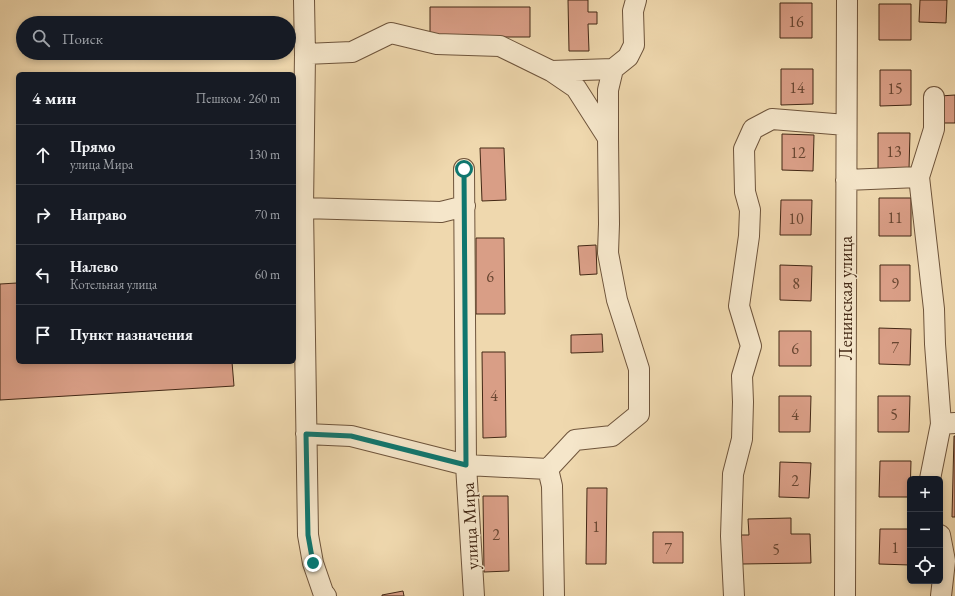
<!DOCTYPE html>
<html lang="ru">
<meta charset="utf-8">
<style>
:root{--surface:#171b24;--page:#20242c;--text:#f1f3f6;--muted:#9ea1a6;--line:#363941}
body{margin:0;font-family:"EB Garamond",serif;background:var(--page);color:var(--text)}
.controls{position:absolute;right:12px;bottom:12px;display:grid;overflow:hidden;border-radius:6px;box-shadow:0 2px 6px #0003}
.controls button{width:36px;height:36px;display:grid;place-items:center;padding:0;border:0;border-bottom:1px solid var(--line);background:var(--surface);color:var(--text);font:20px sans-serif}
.stop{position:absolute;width:12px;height:12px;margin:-9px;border:3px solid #0f766e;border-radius:50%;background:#fff}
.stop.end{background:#0f766e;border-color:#fff;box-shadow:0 1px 4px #0008}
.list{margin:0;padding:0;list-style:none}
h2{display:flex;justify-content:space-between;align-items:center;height:52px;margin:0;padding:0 16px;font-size:17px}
h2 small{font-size:13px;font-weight:400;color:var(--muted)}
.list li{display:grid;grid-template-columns:26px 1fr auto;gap:12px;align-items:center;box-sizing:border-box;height:60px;padding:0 16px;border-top:1px solid var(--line)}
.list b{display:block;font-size:15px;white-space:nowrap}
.list p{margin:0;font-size:13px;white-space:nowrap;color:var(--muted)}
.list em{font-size:13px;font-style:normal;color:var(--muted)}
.icon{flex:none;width:22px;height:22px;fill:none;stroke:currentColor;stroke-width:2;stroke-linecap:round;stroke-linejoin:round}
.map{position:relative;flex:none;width:955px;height:596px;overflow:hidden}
.search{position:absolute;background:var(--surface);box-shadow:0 2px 6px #0003;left:16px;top:16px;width:280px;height:44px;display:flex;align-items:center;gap:10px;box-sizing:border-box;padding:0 14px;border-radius:22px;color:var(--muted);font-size:15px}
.panel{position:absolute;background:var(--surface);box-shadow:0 2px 6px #0003;left:16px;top:72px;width:280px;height:292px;border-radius:6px}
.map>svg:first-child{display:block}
.building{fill:#d99e86;stroke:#432815}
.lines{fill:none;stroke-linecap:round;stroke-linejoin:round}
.minor-casing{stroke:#6e543b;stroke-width:22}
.minor{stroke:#f5e6ca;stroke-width:20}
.route{stroke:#0f766e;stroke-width:5}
.labels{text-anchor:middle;stroke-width:3;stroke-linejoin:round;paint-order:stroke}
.number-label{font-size:16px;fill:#684631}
.street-label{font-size:18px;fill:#432815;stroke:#f5e6ca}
</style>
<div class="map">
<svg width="955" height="596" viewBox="0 0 955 596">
<rect width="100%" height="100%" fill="#efd8ae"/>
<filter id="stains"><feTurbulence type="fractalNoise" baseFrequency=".005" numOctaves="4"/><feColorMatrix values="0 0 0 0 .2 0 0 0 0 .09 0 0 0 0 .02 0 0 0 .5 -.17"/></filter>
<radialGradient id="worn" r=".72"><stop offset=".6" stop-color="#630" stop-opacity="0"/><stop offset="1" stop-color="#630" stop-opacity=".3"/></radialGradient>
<path class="building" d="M568 0H588V12H597V24H588L589 51H569Z
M920 0H947L946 23 919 22Z
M780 3H812V38H780Z
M879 4H911V40H879Z
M430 7H530V37H430Z
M781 69H813V104L781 105Z
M880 70H911V105L880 106Z
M955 95V123H941L940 96Z
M878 133H910L909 169H878Z
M782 134 814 135 813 171 782 170Z
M480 148H504L506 200 482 201Z
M879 198H911V236H879Z
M781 200H812L811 235H780Z
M476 238H504L505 314H476Z
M596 245 597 274 580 275 578 246Z
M780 265 812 266 811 301 780 300Z
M880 265H910V301H880Z
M17 283 18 362H232L234 386 0 400V284Z
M879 328 911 329 910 365 879 364Z
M779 331H811V366H779Z
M602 334 603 352 571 353V335Z
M482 352H505L506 437 483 438Z
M779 396H811L810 432H779Z
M878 396H910L909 432H878Z
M954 436H955V517H952Z
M880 461H911L910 497H879Z
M780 462 811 463 809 498 779 497Z
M587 488H607L606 564H586Z
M483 496H508L509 571 484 572Z
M791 518V534H810L811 563 742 564 741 535H749L748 519Z
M880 529H910V565L879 564Z
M653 532H683V563H653Z
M403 591 404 596H382V595Z"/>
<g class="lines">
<defs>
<path id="minor" d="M304 0 305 54 303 208 308 535 313 563 323 592 326 596
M305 54 352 52 391 33 437 44 500 46 551 71 576 88 608 138 609 224 608 253 617 300 639 369V414L612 436 575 440 548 469
M551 71 613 69
M608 138V90L613 69 628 57 634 45 633 11 636 0
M464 169 466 465 474 596
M919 177 934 129V97
M846 180 919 177 934 309 935 344 941 424
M303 208 441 212 465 206
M306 434 351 436 466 465 548 469 552 486 554 596
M930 479 941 424 955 423
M940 535 945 561 941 596
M734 596 731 536 733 474 742 439 743 402 742 376 751 346 739 306 749 236 750 210 745 192 744 149 753 129 772 119 846 125
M845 596 847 0"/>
</defs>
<use href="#minor" class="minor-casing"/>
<use href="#minor" class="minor"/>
</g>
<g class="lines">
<path class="route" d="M313 563 308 535 306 434 351 436 466 465 464 169"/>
</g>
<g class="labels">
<g class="number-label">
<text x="796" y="27">16</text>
<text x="797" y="93">14</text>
<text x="895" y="94">15</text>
<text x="894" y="157">13</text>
<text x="798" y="158">12</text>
<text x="895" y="223">11</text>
<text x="796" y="224">10</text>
<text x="490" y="282">6</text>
<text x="796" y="289">8</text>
<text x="895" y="289">9</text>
<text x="895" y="353">7</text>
<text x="795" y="354">6</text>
<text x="494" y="401">4</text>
<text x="795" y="420">4</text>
<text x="894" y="420">5</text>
<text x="795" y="486">2</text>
<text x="596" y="532">1</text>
<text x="496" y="540">2</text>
<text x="895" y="553">1</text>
<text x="668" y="554">7</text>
<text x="776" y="555">5</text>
</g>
<g class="street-label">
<text transform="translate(846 298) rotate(-90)" y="6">Ленинская улица</text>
<text transform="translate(470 526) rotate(-93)" y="6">улица Мира</text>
</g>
</g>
<rect width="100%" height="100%" filter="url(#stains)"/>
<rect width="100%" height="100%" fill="url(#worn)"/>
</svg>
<div class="controls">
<button>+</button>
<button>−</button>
<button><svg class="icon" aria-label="locate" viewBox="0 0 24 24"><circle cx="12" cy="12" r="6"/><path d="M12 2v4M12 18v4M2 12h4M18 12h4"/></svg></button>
</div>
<div class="stop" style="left:464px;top:169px"></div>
<div class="stop end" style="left:313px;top:563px"></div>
<div class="search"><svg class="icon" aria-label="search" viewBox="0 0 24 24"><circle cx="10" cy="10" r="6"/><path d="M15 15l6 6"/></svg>Поиск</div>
<section class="panel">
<h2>4 мин<small>Пешком · 260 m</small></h2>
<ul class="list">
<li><svg class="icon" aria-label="ahead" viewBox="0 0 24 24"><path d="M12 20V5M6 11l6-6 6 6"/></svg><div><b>Прямо</b><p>улица Мира</p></div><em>130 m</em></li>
<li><svg class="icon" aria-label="right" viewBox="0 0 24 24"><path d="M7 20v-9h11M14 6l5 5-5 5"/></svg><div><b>Направо</b></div><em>70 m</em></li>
<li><svg class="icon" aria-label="left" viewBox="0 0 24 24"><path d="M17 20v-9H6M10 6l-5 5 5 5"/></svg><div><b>Налево</b><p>Котельная улица</p></div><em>60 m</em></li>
<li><svg class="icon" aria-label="arrive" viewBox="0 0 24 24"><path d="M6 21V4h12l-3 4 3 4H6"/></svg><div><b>Пункт назначения</b></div></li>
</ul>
</section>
</div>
